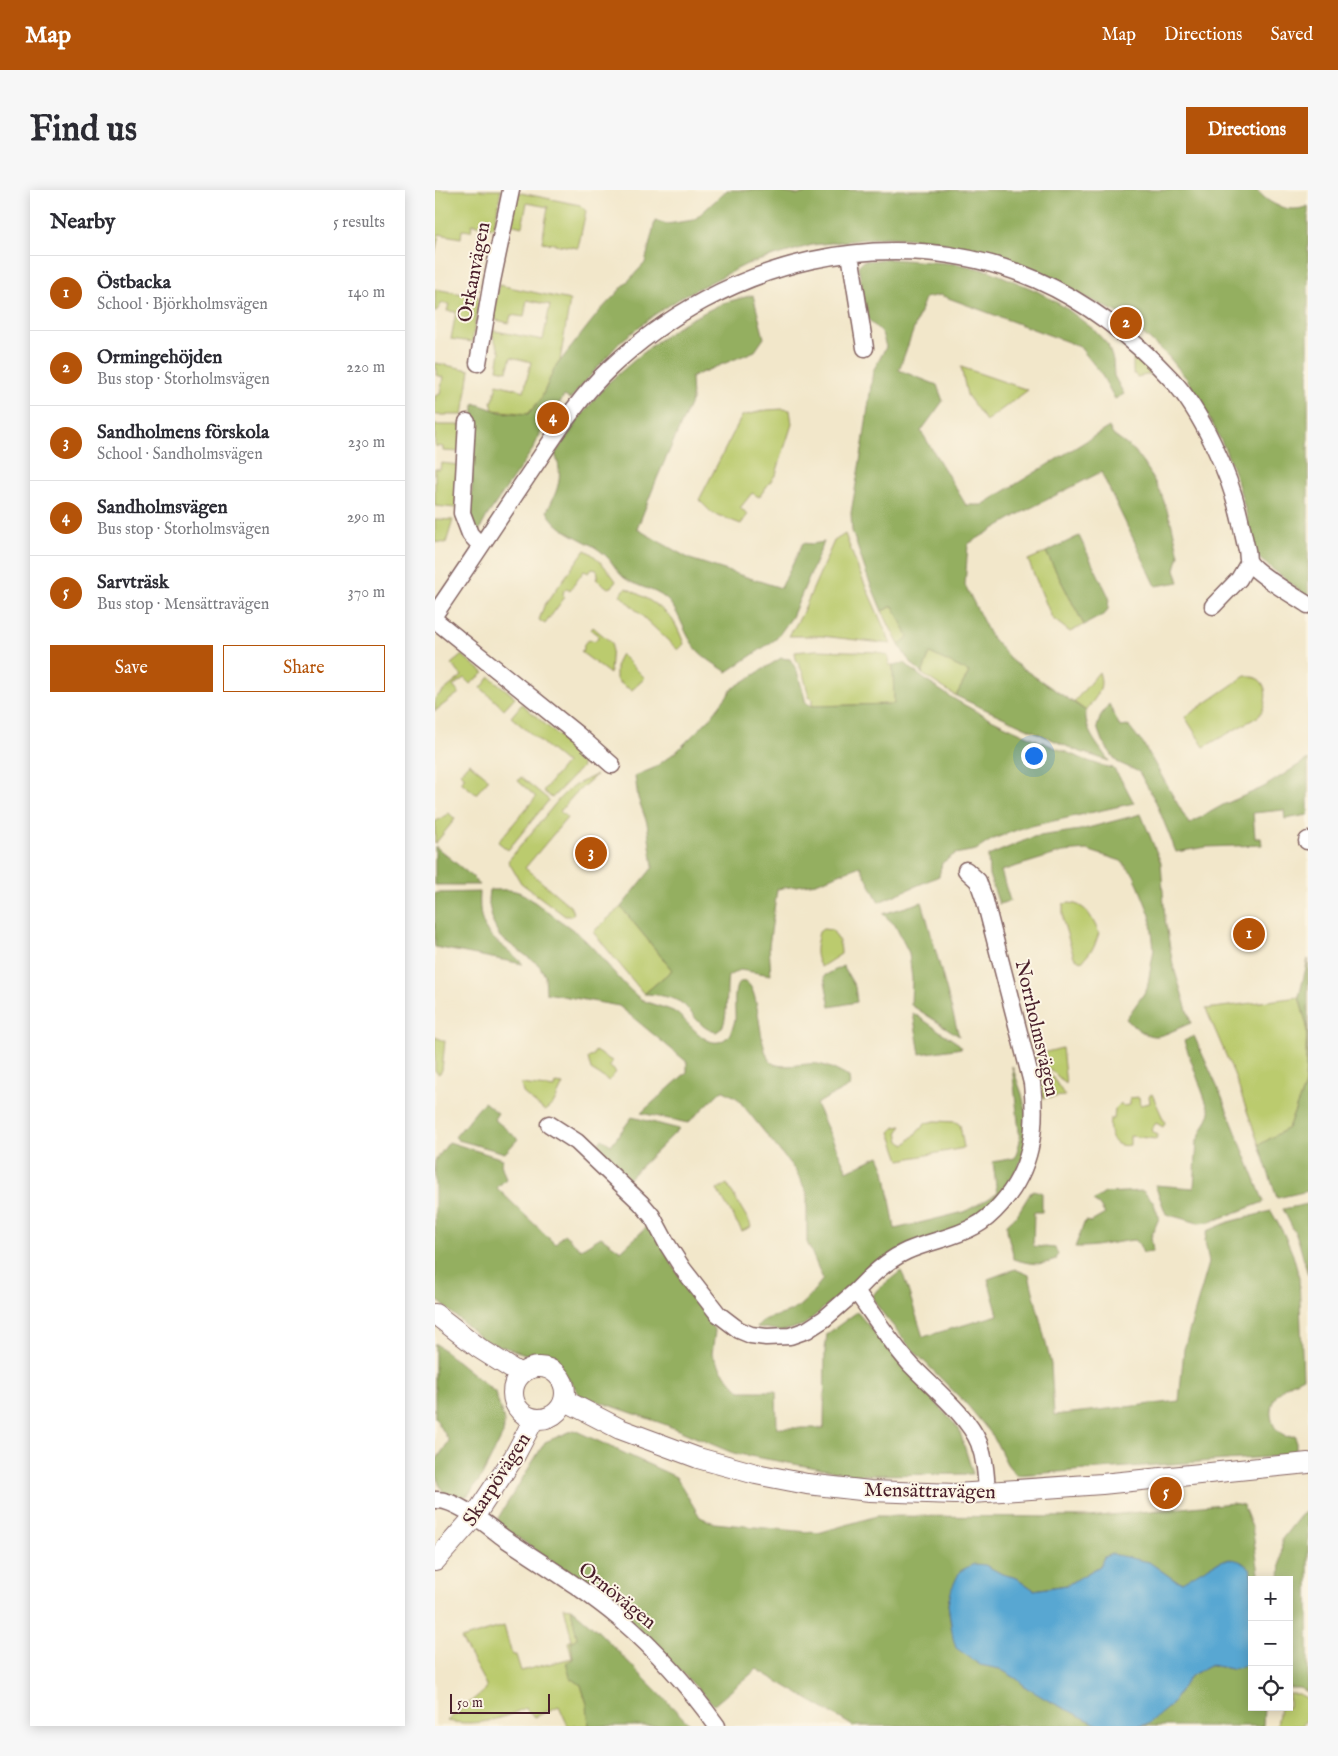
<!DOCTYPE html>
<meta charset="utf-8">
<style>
:root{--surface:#fff;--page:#f7f7f7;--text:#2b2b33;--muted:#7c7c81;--line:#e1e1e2;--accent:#b45309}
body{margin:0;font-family:"IM FELL English",serif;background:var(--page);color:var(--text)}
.controls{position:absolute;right:15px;bottom:15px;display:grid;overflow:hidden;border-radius:0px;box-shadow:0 2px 12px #0003}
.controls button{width:45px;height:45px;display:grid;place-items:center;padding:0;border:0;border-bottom:1px solid var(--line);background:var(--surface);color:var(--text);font:25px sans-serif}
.scale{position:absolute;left:15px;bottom:12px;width:100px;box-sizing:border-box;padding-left:5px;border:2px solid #4a1f2b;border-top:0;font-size:14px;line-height:18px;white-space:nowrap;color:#4a1f2b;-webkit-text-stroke:4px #fcf5e5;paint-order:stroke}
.you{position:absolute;left:598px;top:565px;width:18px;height:18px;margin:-12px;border:4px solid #fff;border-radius:50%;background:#1a73e8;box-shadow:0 0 0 8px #1a73e833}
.badge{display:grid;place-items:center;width:32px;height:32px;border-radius:50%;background:var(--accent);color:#fff;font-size:16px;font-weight:700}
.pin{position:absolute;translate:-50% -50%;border:2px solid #fff;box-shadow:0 1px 5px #0006}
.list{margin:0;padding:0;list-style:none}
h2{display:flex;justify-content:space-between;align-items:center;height:65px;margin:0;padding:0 20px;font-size:21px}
h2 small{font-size:16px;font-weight:400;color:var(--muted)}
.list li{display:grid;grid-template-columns:32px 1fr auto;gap:15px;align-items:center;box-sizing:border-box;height:75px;padding:0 20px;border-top:1px solid var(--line)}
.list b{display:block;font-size:19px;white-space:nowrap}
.list p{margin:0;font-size:16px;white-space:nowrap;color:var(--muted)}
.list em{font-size:16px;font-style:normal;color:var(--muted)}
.actions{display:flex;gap:10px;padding:15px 20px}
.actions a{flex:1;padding:11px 0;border:1px solid var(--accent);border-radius:0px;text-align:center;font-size:18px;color:var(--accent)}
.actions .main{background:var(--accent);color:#fff}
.icon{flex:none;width:28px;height:28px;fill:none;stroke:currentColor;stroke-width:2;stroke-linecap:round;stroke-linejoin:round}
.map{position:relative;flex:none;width:873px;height:1536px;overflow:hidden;border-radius:0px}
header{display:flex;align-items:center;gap:30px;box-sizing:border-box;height:70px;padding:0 25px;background:var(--accent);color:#fff}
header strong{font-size:24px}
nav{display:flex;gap:28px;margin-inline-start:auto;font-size:18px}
.intro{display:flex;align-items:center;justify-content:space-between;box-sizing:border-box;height:120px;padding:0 30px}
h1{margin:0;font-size:35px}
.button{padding:12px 22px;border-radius:0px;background:var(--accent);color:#fff;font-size:18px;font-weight:700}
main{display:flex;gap:30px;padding:0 30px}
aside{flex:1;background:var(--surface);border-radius:0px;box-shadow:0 2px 12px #0003}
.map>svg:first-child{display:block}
.green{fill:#bbcb6e;stroke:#82754c}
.forest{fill:#94af61;stroke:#6f6746}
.water{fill:#58a7d2;stroke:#51637e}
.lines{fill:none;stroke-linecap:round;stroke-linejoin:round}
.minor-casing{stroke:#856563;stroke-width:19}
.tertiary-casing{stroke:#856563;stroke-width:22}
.minor{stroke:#fff;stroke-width:16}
.tertiary{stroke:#fff;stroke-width:20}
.labels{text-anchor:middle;stroke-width:4;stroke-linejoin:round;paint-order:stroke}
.street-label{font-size:20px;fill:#4a1f2b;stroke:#fcf5e5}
</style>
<header>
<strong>Map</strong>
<nav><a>Map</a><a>Directions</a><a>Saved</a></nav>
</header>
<div class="intro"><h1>Find us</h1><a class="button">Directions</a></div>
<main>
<aside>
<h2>Nearby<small>5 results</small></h2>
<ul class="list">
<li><span class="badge">1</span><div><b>Östbacka</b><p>School · Björkholmsvägen</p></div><em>140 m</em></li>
<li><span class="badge">2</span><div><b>Ormingehöjden</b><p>Bus stop · Storholmsvägen</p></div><em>220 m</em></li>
<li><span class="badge">3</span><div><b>Sandholmens förskola</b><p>School · Sandholmsvägen</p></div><em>230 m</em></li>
<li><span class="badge">4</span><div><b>Sandholmsvägen</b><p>Bus stop · Storholmsvägen</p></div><em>290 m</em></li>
<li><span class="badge">5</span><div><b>Sarvträsk</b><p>Bus stop · Mensättravägen</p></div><em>370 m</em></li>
</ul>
<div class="actions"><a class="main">Save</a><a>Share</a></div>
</aside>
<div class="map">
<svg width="873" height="1536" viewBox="0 0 873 1536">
<rect width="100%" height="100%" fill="#fcf5e5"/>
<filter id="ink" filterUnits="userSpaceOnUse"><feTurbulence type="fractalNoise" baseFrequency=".02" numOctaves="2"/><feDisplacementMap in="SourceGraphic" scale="10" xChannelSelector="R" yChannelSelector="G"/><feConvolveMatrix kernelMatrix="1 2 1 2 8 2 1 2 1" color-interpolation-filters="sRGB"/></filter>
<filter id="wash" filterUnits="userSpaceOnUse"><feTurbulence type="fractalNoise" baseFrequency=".0096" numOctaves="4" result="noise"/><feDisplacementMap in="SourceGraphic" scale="20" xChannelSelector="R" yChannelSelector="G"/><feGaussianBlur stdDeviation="1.12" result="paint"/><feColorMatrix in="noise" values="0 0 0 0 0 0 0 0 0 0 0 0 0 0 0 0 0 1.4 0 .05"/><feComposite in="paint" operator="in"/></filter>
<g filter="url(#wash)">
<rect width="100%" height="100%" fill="#f2e7ca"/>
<path class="green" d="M0 0H66L59 38 37 34 36 41 27 40 26 48 4 44 0 64Z
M81 2 145 15 151 21 143 58 107 52 113 17 92 13 87 37 75 34Z
M64 95 135 110 125 171 119 179 106 209 93 224 58 220 56 211H58L62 194 89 201 96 172 76 167 72 181 62 179 65 162 55 140 108 150 115 115 92 110 89 127 76 125 74 133 57 129Z
M0 99 44 107 37 152 16 149 21 122 12 121 14 114 7 113 0 123Z
M702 166 713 176 717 182 716 184 702 187 698 182V169Z
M0 173 35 180 28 225H0V206L5 204 8 187 1 185 2 178 0 177Z
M526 177 593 200 551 231 532 205Z
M332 220 348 219 355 220 357 234 341 284 324 307 317 303 305 318 313 324 306 334 277 323 264 310 307 226Z
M0 235H27L25 262 8 261V257L0 256Z
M6 273 24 275 21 318 0 316V279H5Z
M0 329 18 330 11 353 0 352Z
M410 344 424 381 456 454 387 446H354L366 426 399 351Z
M150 360C160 364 175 382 181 391L177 397 173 398 161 389 163 385 162 380 157 379 154 383 149 381 135 400 132 398 129 400 128 405 130 407 110 434 104 430 109 416Z
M611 362 649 435 635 442 617 428 593 370Z
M191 398C206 405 226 416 237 429 242 436 246 446 249 454L243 460 185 405Z
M458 416 474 447 464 455 447 421Z
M158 437 177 453 175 484 146 462 149 461C147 452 153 448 160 451L164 446 156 440Z
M381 460 442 462 453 466 454 475H458L459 514 377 516V509L374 507 368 483 361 469 360 462Z
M495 463 534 482 521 506 487 484Z
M186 464 210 488 197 500 189 496 181 489C181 480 180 472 186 464Z
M27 465 49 483 35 494 29 488 18 496 24 503 0 521V508L27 486 16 474Z
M664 482C670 500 661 506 651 521L639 512Z
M810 486C834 485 835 510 824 526L769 557 750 527Z
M55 487 80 507 69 519 46 498Z
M87 514 144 564 147 577 117 608 108 601 131 573 76 527Z
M34 573 54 589 41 604 26 592 30 587 25 583Z
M161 585 139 605 125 621 132 628 90 678 135 716 139 723 136 726H130L86 693 73 671 125 608 136 597Z
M86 587 114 610 73 660 63 652 101 607 83 591Z
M14 623 20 629 0 654V632Z
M635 713C652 715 657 728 664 743L659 757 647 772 639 767 628 731V714Z
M186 717 237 780 209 804 158 742Z
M388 739 397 740C403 748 406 754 406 764L386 777C378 766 381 755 384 742Z
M864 807 872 836 870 895 853 938 824 955 799 884 771 819Z
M0 847 10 851 7 880 4 884 0 881Z
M627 858 631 894 619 883 602 871 600 865Z
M160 861 177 871 174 876 181 882 174 891 156 880 153 868 158 866Z
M603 877 617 886 630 906 608 908Z
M121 893 128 894 119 913 110 921 88 903 86 894 120 898Z
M717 904 730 933 728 937 721 933 716 940 723 945 721 949 695 946V955C677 959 673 943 675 929H679L680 919 686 913 687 916 695 915V908L704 907 705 915 715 913 714 906Z
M500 931 521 932 525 935 529 958 465 970 455 942 460 937 467 936 463 941 465 951 470 955 491 933Z
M292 994 315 1033 316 1037 307 1041 282 1000Z
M129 1417 136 1418 142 1448 135 1487 146 1495 152 1514 154 1536H133L124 1516 100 1527 90 1518C62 1531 42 1536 12 1531L51 1499V1495L26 1449 69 1436 77 1465H81L86 1481 137 1468 133 1452 137 1450Z
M854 1504H864L873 1509V1527L867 1536H842L845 1517H854Z"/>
<path class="forest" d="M292 0H346V2L363 5 378 0H822C834 15 855 24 873 16V407L825 369 818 362 811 322 801 287 790 259 778 235 752 189 733 166 686 124 636 101 598 79 543 61 494 50 452 47 377 55 312 74 250 105 219 125 185 152 135 209 129 206 108 238 98 259 52 326 43 343 36 338 39 213 65 222 93 224 106 209 119 179 163 123 210 73 220 31 232 34 259 30Z
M455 69 523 74 555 81 602 101 631 118 658 139 673 155 678 170 679 186 689 204 680 209 665 182 644 156 505 105 490 108 464 180 502 195 508 211 486 241 531 315H547L674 237 678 245 700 261 714 281 727 306 737 335 744 365 740 379 744 392 721 396 666 282 584 324 533 354 530 395 555 445 578 472 651 521C649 541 663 555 674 571L640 560 521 506 534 482 495 463 487 484 472 468 464 455 473 447 458 416 447 421 433 388 417 341 416 323 428 254 438 181 451 157 447 143 433 129 423 76 428 71Z
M318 105 329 148 320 161 256 187 257 210 223 286 202 339 255 369 346 398 368 353 377 354 389 352 357 427 341 449 292 482C280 474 265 466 257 453 247 438 244 420 230 408 218 398 200 397 188 387 181 381 177 370 169 364 151 348 123 344 112 321 123 300 129 286 120 264L145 227 174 192 215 157 248 133 288 113Z
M644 346 674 407 673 419 670 424 649 435 611 362Z
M346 468 355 469 362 481 371 513 377 516 459 514 458 475 470 473C510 510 567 535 616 556 637 564 656 574 678 578L689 594 699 613 587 638 558 649 541 660 520 664 507 673 504 686 444 712 425 676 381 693 342 699 334 756 336 785 305 780 293 786C291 797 293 830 287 837 286 839 283 841 281 842 265 839 259 824 248 814 239 807 221 804 209 804L237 780 186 717 218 677 212 633 203 608 200 586 219 578 242 561 275 528 298 498Z
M674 514 685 537 694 536 709 555 754 634 788 615 829 597 873 569V625L850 629 849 620 818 623 820 648H826L827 655 772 657 741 662 721 612 704 582 682 572 667 551 662 537 666 525Z
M706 624 726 673 730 729 738 775 756 833C723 846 720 856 691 829L712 799 719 759 715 725 699 685 686 671 652 660 628 662 566 681 575 711 564 714 554 685 553 666 598 647 645 640Z
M0 656 39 688 45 695H0Z
M54 700C62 700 72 699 80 701 90 703 100 713 109 719 123 730 139 739 151 751 169 769 184 791 203 807 212 814 227 816 238 821 252 828 272 863 290 849 296 845 299 835 300 829 301 822 295 784 312 793 325 800 323 855 335 871 343 881 371 872 383 874 394 876 404 882 414 887L415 896 381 914 412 981 444 966 450 980 460 1039 529 1022 562 1004 558 972 580 968 585 951 577 876 587 904 592 928 589 965 578 986 553 1019 538 1030 423 1089 369 1135 348 1141 322 1137C328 1126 344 1127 354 1122 369 1116 378 1101 388 1089L372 1052V1003L360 980 302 908 287 900 253 933 206 923 252 882V872L184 816 111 803 110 786 104 775 65 747 58 733 53 710Z
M45 702C42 748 61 747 88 774L0 757V703Z
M487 712 490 722 524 846 476 815 477 789 474 763 460 735 448 724Z
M873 769V1001L842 1008 824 955 853 938 870 895 872 836 864 807Z
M408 776 420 797 422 812 395 817 389 786Z
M478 823 524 854 527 858 485 864Z
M759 846 786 905 829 1012 775 1032 763 1033 731 1024 720 995 759 998 762 951 775 923 749 851Z
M49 912 63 923 59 929 83 949 70 963 23 950 20 947Z
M197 927 244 939 193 989 161 957 167 949 176 955Z
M14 952 68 969 66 974 71 989 62 998 120 1054 129 1044 146 1059 166 1047 186 1061 214 1035 249 1094 280 1141 277 1164 288 1182 305 1201H341L342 1238H389L390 1159 392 1144 422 1122 524 1239 538 1284 420 1285 298 1263 229 1234 145 1205 129 1182 105 1169 48 1150 0 1108V971Z
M599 1000 607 1003V1022H599L598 1056 620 1058 623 1064 621 1070C604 1076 596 1074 578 1069 578 1056 571 1047 572 1034L582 1025 596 1002Z
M708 1001 718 1011 724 1028 716 1047 718 1062 708 1063 704 1054 699 1050C679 1052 660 1058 640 1057L650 1031 656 1032 670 1024 664 1015 658 1011 670 1003Z
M873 1014V1085L863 1049 848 1019Z
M836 1021 849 1044 858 1065 864 1087 868 1187C857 1193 846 1197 840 1208 832 1220 836 1239 849 1246 852 1247 857 1246 861 1246V1265L581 1285 572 1274 558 1246 534 1217 475 1157 446 1121 437 1107 442 1100 466 1081 469 1087 488 1147 563 1125 553 1089 580 1079 594 1085 616 1174 619 1225 744 1211 749 1159 774 1073 770 1051 772 1041 794 1032Z
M0 1153 60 1202 69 1231 68 1244 47 1286 33 1305 23 1310 9 1304 2 1289 0 1272 14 1251 0 1227Z
M139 1240 241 1287 265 1327 279 1333 383 1343 442 1326 654 1327 798 1313 808 1315 817 1337 825 1390H817L815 1378 747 1392 738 1389 714 1372 669 1367 665 1376 632 1395 599 1400 582 1388 567 1384 550 1375 514 1407 513 1414 516 1437 545 1474 565 1479 582 1489 592 1498 668 1536H418L322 1479 279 1515 177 1412 64 1335 63 1328 110 1252Z
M873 1320V1502L864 1498H854V1390H845L847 1349 865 1326Z
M136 1418 164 1442 256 1536H154L152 1514 146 1495 135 1487 131 1473 138 1469 136 1452 142 1448Z
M817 1467V1517H829L828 1536H703L713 1533 736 1515 755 1486 776 1475 796 1479 816 1472Z"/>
<path class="water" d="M677 1364 714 1372 738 1389 747 1392C760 1385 786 1365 801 1370 806 1371 811 1375 815 1378L817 1390 816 1472 807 1477 796 1479 776 1475 755 1486 736 1515 713 1534 703 1536H665L614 1511 592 1498 582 1489 565 1479 545 1475 521 1458 518 1448 513 1414 517 1398 525 1381 539 1374 550 1375 567 1384 582 1388 599 1400 632 1395 665 1376 669 1367Z"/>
</g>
<g filter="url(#ink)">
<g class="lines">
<defs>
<path id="minor" d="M415 64 430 158
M43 173 57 91 76 0
M32 232 27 323 35 344 46 356
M778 416 804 389 814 372
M0 424C33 376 65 327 98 278 121 244 145 206 175 178 288 71 456 27 602 90 654 113 699 149 737 190 767 222 794 283 804 325 807 337 809 349 812 360 813 364 812 369 814 372 820 383 861 407 873 415
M0 430 143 545 177 575
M872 651 873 650
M114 934 142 952 206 1013 217 1026 232 1054 248 1079 283 1124 304 1140 316 1145 331 1147 355 1146 372 1140 389 1129 421 1101C439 1126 455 1152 476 1175 497 1197 533 1226 544 1253 550 1269 551 1285 552 1302
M421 1101C436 1085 452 1070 472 1061 494 1051 519 1048 540 1036 550 1031 559 1022 566 1014 597 979 602 938 597 893L550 711 543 691 531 680
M0 1310C20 1308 53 1336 69 1348 108 1374 149 1399 185 1429 221 1460 254 1497 282 1536"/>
<path id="tertiary" d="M0 1124 44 1158 85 1184
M78 1203a26 26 0 1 1 52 0a26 26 0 1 1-52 0Z
M131 1211 185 1239 263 1268 321 1284 372 1294 435 1301 520 1304 552 1302 667 1294 873 1273
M0 1371 39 1327 79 1267 99 1229"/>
</defs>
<use href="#minor" class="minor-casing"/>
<use href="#tertiary" class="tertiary-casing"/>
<use href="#minor" class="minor"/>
<use href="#tertiary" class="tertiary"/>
</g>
</g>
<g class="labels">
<g class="street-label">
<text transform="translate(38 82) rotate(-79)" y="7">Orkanvägen</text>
<text transform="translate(603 838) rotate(77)" y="7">Norrholmsvägen</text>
<text transform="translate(61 1289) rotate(-57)" y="7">Skarpövägen</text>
<text transform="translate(495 1300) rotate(1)" y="7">Mensättravägen</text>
<text transform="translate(183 1405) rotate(39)" y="7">Ornövägen</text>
</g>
</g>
</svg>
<div class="controls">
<button>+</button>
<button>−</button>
<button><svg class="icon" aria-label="locate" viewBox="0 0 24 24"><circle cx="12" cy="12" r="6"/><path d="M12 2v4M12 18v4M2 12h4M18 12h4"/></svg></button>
</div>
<div class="scale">50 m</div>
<div class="you"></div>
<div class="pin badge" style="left:814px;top:744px">1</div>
<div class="pin badge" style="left:691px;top:133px">2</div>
<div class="pin badge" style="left:156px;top:663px">3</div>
<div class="pin badge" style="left:118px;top:228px">4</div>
<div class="pin badge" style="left:731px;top:1303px">5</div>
</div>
</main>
